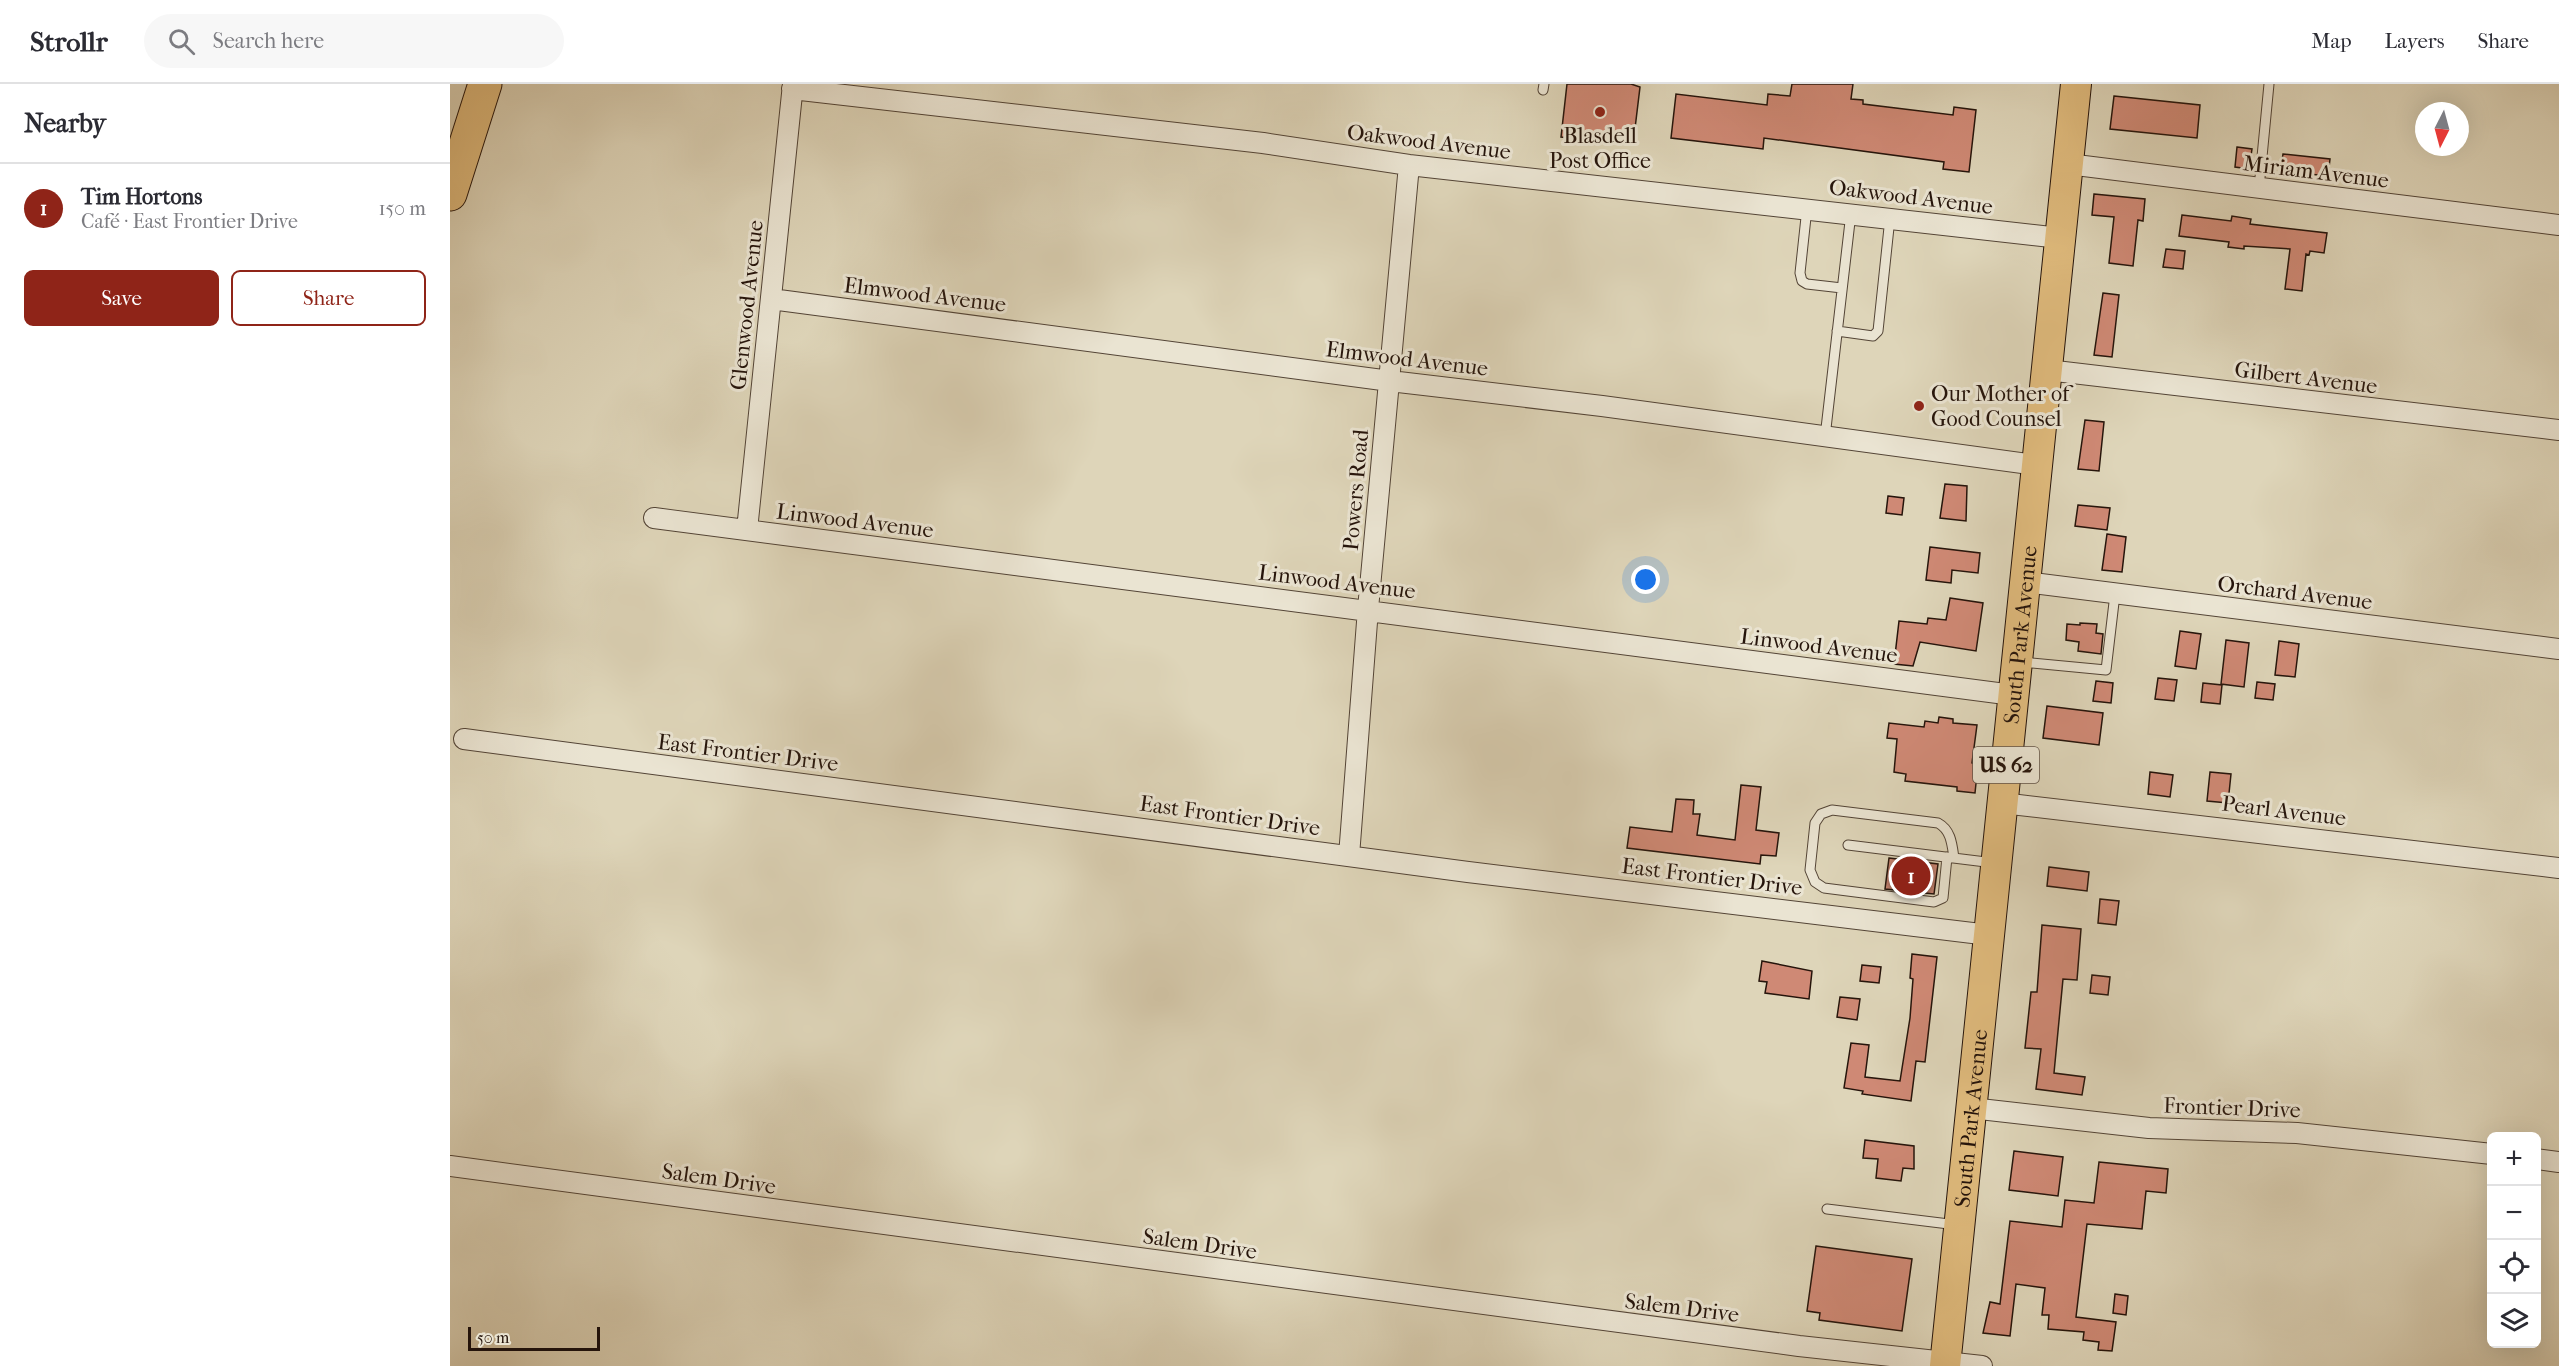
<!DOCTYPE html>
<meta charset="utf-8">
<style>
:root{--surface:#fff;--page:#f7f7f7;--text:#2b2b33;--muted:#7c7c81;--line:#e1e1e2;--accent:#8f2418}
body{margin:0;font-family:"IM FELL French Canon",serif;background:var(--page);color:var(--text)}
.controls{position:absolute;right:18px;bottom:18px;display:grid;overflow:hidden;border-radius:9px;box-shadow:0 6px 24px #0002}
.controls button{width:54px;height:54px;display:grid;place-items:center;padding:0;border:0;border-bottom:2px solid var(--line);background:var(--surface);color:var(--text);font:30px sans-serif}
.compass{position:absolute;left:1965px;top:18px;width:54px;height:54px;border-radius:50%;background:var(--surface);box-shadow:0 6px 24px #0002;rotate:186deg}
.scale{position:absolute;left:18px;bottom:15px;width:132px;box-sizing:border-box;padding-left:6px;border:3px solid #25140b;border-top:0;font-size:16px;line-height:21px;white-space:nowrap;color:#25140b;-webkit-text-stroke:4px #eae4d2;paint-order:stroke}
.you{position:absolute;left:1196px;top:496px;width:21px;height:21px;margin:-15px;border:4px solid #fff;border-radius:50%;background:#1a73e8;box-shadow:0 0 0 9px #1a73e833}
.badge{display:grid;place-items:center;width:39px;height:39px;border-radius:50%;background:var(--accent);color:#fff;font-size:20px;font-weight:700}
.pin{position:absolute;translate:-50% -50%;border:3px solid #fff;box-shadow:0 2px 6px #0006}
.list{margin:0;padding:0;list-style:none}
h2{display:flex;justify-content:space-between;align-items:center;height:78px;margin:0;padding:0 24px;font-size:26px}
h2 small{font-size:20px;font-weight:400;color:var(--muted)}
.list li{display:grid;grid-template-columns:39px 1fr auto;gap:18px;align-items:center;box-sizing:border-box;height:90px;padding:0 24px;border-top:2px solid var(--line)}
.list b{display:block;font-size:22px;white-space:nowrap}
.list p{margin:0;font-size:20px;white-space:nowrap;color:var(--muted)}
.list em{font-size:20px;font-style:normal;color:var(--muted)}
.actions{display:flex;gap:12px;padding:18px 24px}
.actions a{flex:1;padding:14px 0;border:2px solid var(--accent);border-radius:9px;text-align:center;font-size:21px;color:var(--accent)}
.actions .main{background:var(--accent);color:#fff}
.icon{flex:none;width:33px;height:33px;fill:none;stroke:currentColor;stroke-width:2;stroke-linecap:round;stroke-linejoin:round}
.map{position:relative;flex:none;width:2109px;height:1282px;overflow:hidden}
header{display:flex;align-items:center;gap:36px;box-sizing:border-box;height:84px;padding:0 30px;background:var(--surface);border-bottom:2px solid var(--line)}
header strong{font-size:28px}
nav{display:flex;gap:33px;margin-inline-start:auto;font-size:21px}
.search{width:420px;height:54px;background:var(--page);display:flex;align-items:center;gap:15px;box-sizing:border-box;padding:0 21px;border-radius:33px;color:var(--muted);font-size:22px}
main{display:flex}
aside{flex:1;background:var(--surface)}
.map>svg:first-child{display:block}
.building{fill:#cf8975;stroke:#25140b;stroke-width:1.5}
.lines{fill:none;stroke-linecap:round;stroke-linejoin:round}
.lane-casing{stroke:#534436;stroke-width:11}
.street-casing{stroke:#534436;stroke-width:22}
.primary-casing{stroke:#25140b;stroke-width:32}
.highway-casing{stroke:#25140b;stroke-width:35}
.lane{stroke:#eae4d2;stroke-width:9}
.street{stroke:#eae4d2;stroke-width:20}
.primary{stroke:#dfba7c;stroke-width:30}
.highway{stroke:#dfba7c;stroke-width:33}
.poi-dot{fill:#8f2418;stroke:#eae4d2;stroke-width:2}
.labels{text-anchor:middle;stroke-width:6;stroke-linejoin:round;paint-order:stroke}
.shield{fill:#eae4d2;stroke:#605247;stroke-width:1.5}
.shield-label{font-size:21px;font-weight:bold;fill:#25140b}
.poi-label{font-size:22px;fill:#25140b;stroke:#eae4d2}
.street-label{font-size:22px;fill:#25140b;stroke:#eae4d2}
</style>
<header>
<strong>Strollr</strong>
<div class="search"><svg class="icon" aria-label="search" viewBox="0 0 24 24"><circle cx="10" cy="10" r="6"/><path d="M15 15l6 6"/></svg>Search here</div>
<nav><a>Map</a><a>Layers</a><a>Share</a></nav>
</header>
<main>
<aside>
<h2>Nearby<small></small></h2>
<ul class="list">
<li><span class="badge">1</span><div><b>Tim Hortons</b><p>Café · East Frontier Drive</p></div><em>150 m</em></li>
</ul>
<div class="actions"><a class="main">Save</a><a>Share</a></div>
</aside>
<div class="map">
<svg width="2109" height="1282" viewBox="0 0 2109 1282">
<rect width="100%" height="100%" fill="#ded5b9"/>
<filter id="stains"><feTurbulence type="fractalNoise" baseFrequency=".00333" numOctaves="4"/><feColorMatrix values="0 0 0 0 .2 0 0 0 0 .09 0 0 0 0 .02 0 0 0 .5 -.17"/></filter>
<radialGradient id="worn" r=".72"><stop offset=".6" stop-color="#630" stop-opacity="0"/><stop offset="1" stop-color="#630" stop-opacity=".3"/></radialGradient>
<path class="building" d="M1117 0H1181L1190 3 1183 61 1111 53Z
M1342 0H1403L1401 15 1413 16V20L1503 31 1504 23 1526 26 1519 88 1493 85 1494 78 1314 54 1313 65 1221 54 1226 10 1317 21 1318 10 1340 12Z
M1664 12 1750 21 1747 54 1660 45Z
M1787 63 1802 65 1799 85 1785 83Z
M1833 70 1880 75 1878 92 1859 90V94L1830 91Z
M1644 110 1695 115 1693 137 1688 136 1683 182 1659 179 1664 133 1642 131Z
M1732 131 1781 137 1782 132 1801 135 1800 140 1877 149 1874 169 1860 167 1859 171 1856 170 1852 207 1835 205 1840 165 1794 162V165L1778 163 1779 158 1729 152Z
M1716 165 1735 167 1733 185 1713 183Z
M1653 209 1669 211 1662 273 1644 271Z
M1635 336 1654 338 1649 387 1628 385Z
M1495 400 1517 402 1516 437 1490 434Z
M1438 412 1454 414 1452 431 1436 429Z
M1628 421 1660 424 1657 446 1625 442Z
M1657 450 1676 453 1672 488 1652 486Z
M1480 463 1530 469 1528 489 1502 486 1501 499 1476 496Z
M1500 514 1533 519 1526 567 1470 558 1463 582 1444 580 1449 537 1477 540 1478 534 1496 536Z
M1630 539 1647 540 1646 549 1653 550 1651 570 1628 567 1629 558 1616 556 1617 540 1630 541Z
M1730 547 1751 550 1746 585 1725 582Z
M1776 556 1799 559 1794 603 1771 600Z
M1829 557 1849 560 1845 593 1825 591Z
M1708 594 1727 596 1724 617 1705 615Z
M1646 597 1663 599 1661 619 1643 617Z
M1807 598 1825 600 1823 616 1805 614Z
M1753 599 1772 601 1770 620 1751 618Z
M1597 622 1653 629 1649 661 1593 654Z
M1489 633 1503 635V639L1527 641 1522 679 1528 680 1525 709 1507 707V703L1455 697 1456 690 1444 688 1447 655 1437 654 1439 639 1474 643 1475 637 1488 639Z
M1700 688 1723 691 1720 713 1698 710Z
M1760 688 1781 690 1778 719 1757 717Z
M1291 701 1311 703 1306 746 1329 749 1326 772 1311 771 1310 780 1177 764 1180 743 1222 748 1226 715 1244 716 1243 730H1250L1247 751 1285 756Z
M1439 774 1488 780 1484 810 1435 805Z
M1599 783 1639 788 1637 807 1597 802Z
M1650 815 1669 817 1666 841 1648 839Z
M1592 841 1631 845 1627 896 1613 895 1604 989 1635 993 1632 1011 1586 1005 1591 965 1575 964 1581 908H1587Z
M1462 870 1487 873 1475 978 1466 977 1461 1017 1412 1010 1413 1007 1394 1004 1401 959 1419 961 1415 993 1450 997 1460 934 1463 895 1460 894Z
M1312 877 1362 887 1359 915 1315 909 1317 898 1309 897Z
M1412 881 1431 883 1429 899 1410 897Z
M1642 891 1660 893 1658 911 1640 909Z
M1390 913 1410 915 1407 936 1387 933Z
M1415 1056 1464 1062V1085L1453 1084 1451 1097 1426 1094 1428 1075 1413 1074Z
M1564 1067 1613 1073 1608 1112 1559 1106Z
M1649 1078 1718 1085 1716 1109 1696 1107 1692 1145 1637 1140 1626 1233 1666 1238 1662 1267 1648 1266 1649 1258 1633 1256 1634 1248 1598 1245 1599 1231H1592L1595 1204 1566 1200 1560 1252 1533 1249 1540 1218 1550 1220 1560 1137 1612 1143 1615 1116 1644 1119Z
M1366 1162 1462 1175 1452 1247 1369 1236 1370 1229 1357 1227Z
M1665 1210 1678 1212 1676 1231 1663 1229Z"/>
<g class="lines">
<defs>
<path id="lane" d="M1093 6 1094 0
M1809 104 1819 0
M1357 124 1350 189 1352 197 1357 200 1392 204
M1387 247 1423 252 1428 247 1440 134
M1375 353 1401 129
M1572 578 1656 586 1665 510
M1398 761 1544 779
M1497 773 1493 814 1484 818 1374 804 1365 798 1360 786 1365 739 1371 730 1382 726 1488 739C1501 746 1502 760 1504 774
M1377 1125 1507 1141"/>
<path id="street" d="M342 5 813 59 959 81 1610 154
M1618 80 2109 141
M321 215 940 297 1152 322 1586 381
M1597 286 2109 346
M204 434 1563 611
M297 446 343 0
M1575 498 2109 565
M14 655 1018 788 1539 851
M1552 719 2109 784
M899 772 918 525 959 81
M1521 1024 1699 1044 1847 1049 2042 1070
M2086 1075 2109 1078
M0 1082 1349 1262 1532 1282"/>
<g id="primary">
<path id="s1" d="M1495 1282 1626 0"/>
</g>
<path id="highway" d="M0 110 35 0"/>
</defs>
<use href="#lane" class="lane-casing"/>
<use href="#street" class="street-casing"/>
<use href="#primary" class="primary-casing"/>
<use href="#highway" class="highway-casing"/>
<use href="#lane" class="lane"/>
<use href="#street" class="street"/>
<use href="#primary" class="primary"/>
<use href="#highway" class="highway"/>
</g>
<g class="poi-dot">
<circle cx="1150" cy="28" r="6"/>
<circle cx="1469" cy="322" r="6"/>
</g>
<g class="labels">
<rect class="shield" x="1523" y="663" width="66" height="36" rx="4.5"/>
<g class="shield-label">
<text x="1556" y="688">US 62</text>
</g>
<g class="poi-label">
<text x="1150" y="59">Blasdell<tspan x="1150" dy="25">Post Office</tspan></text>
<text x="1481" y="317" text-anchor="start">Our Mother of<tspan x="1481" dy="25">Good Counsel</tspan></text>
</g>
<g class="street-label">
<text transform="translate(979 57) rotate(7)" y="8">Oakwood Avenue</text>
<text transform="translate(1866 87) rotate(7)" y="8">Miriam Avenue</text>
<text transform="translate(1461 112) rotate(7)" y="8">Oakwood Avenue</text>
<text transform="translate(475 210) rotate(7)" y="8">Elmwood Avenue</text>
<text transform="translate(296 221) rotate(-84)" y="8">Glenwood Avenue</text>
<text transform="translate(957 274) rotate(7)" y="8">Elmwood Avenue</text>
<text transform="translate(1856 293) rotate(7)" y="8">Gilbert Avenue</text>
<text transform="translate(905 406) rotate(-85)" y="8">Powers Road</text>
<text transform="translate(405 436) rotate(7)" y="8">Linwood Avenue</text>
<text transform="translate(887 497) rotate(7)" y="8">Linwood Avenue</text>
<text transform="translate(1845 508) rotate(7)" y="8">Orchard Avenue</text>
<text dy="8" stroke="none"><textPath href="#s1" startOffset="735">South Park Avenue</textPath></text>
<text transform="translate(1369 561) rotate(7)" y="8">Linwood Avenue</text>
<text transform="translate(298 668) rotate(7)" y="8">East Frontier Drive</text>
<text transform="translate(1834 726) rotate(7)" y="8">Pearl Avenue</text>
<text transform="translate(780 731) rotate(8)" y="8">East Frontier Drive</text>
<text transform="translate(1262 792) rotate(7)" y="8">East Frontier Drive</text>
<text transform="translate(1782 1023) rotate(2)" y="8">Frontier Drive</text>
<text dy="8" stroke="none"><textPath href="#s1" startOffset="249">South Park Avenue</textPath></text>
<text transform="translate(269 1094) rotate(8)" y="8">Salem Drive</text>
<text transform="translate(750 1159) rotate(8)" y="8">Salem Drive</text>
<text transform="translate(1232 1223) rotate(7)" y="8">Salem Drive</text>
</g>
</g>
<rect width="100%" height="100%" filter="url(#stains)"/>
<rect width="100%" height="100%" fill="url(#worn)"/>
</svg>
<div class="controls">
<button>+</button>
<button>−</button>
<button><svg class="icon" aria-label="locate" viewBox="0 0 24 24"><circle cx="12" cy="12" r="6"/><path d="M12 2v4M12 18v4M2 12h4M18 12h4"/></svg></button>
<button><svg class="icon" aria-label="layers" viewBox="0 0 24 24"><path d="M12 4l9 5-9 5-9-5zM3 14l9 5 9-5"/></svg></button>
</div>
<svg class="compass" viewBox="-18 -18 36 36"><path d="M0-13l5 13h-10z" fill="#e53935"/><path d="M0 13l5-13h-10z" fill="#7c7c81"/></svg>
<div class="scale">50 m</div>
<div class="you"></div>
<div class="pin badge" style="left:1461px;top:792px">1</div>
</div>
</main>
